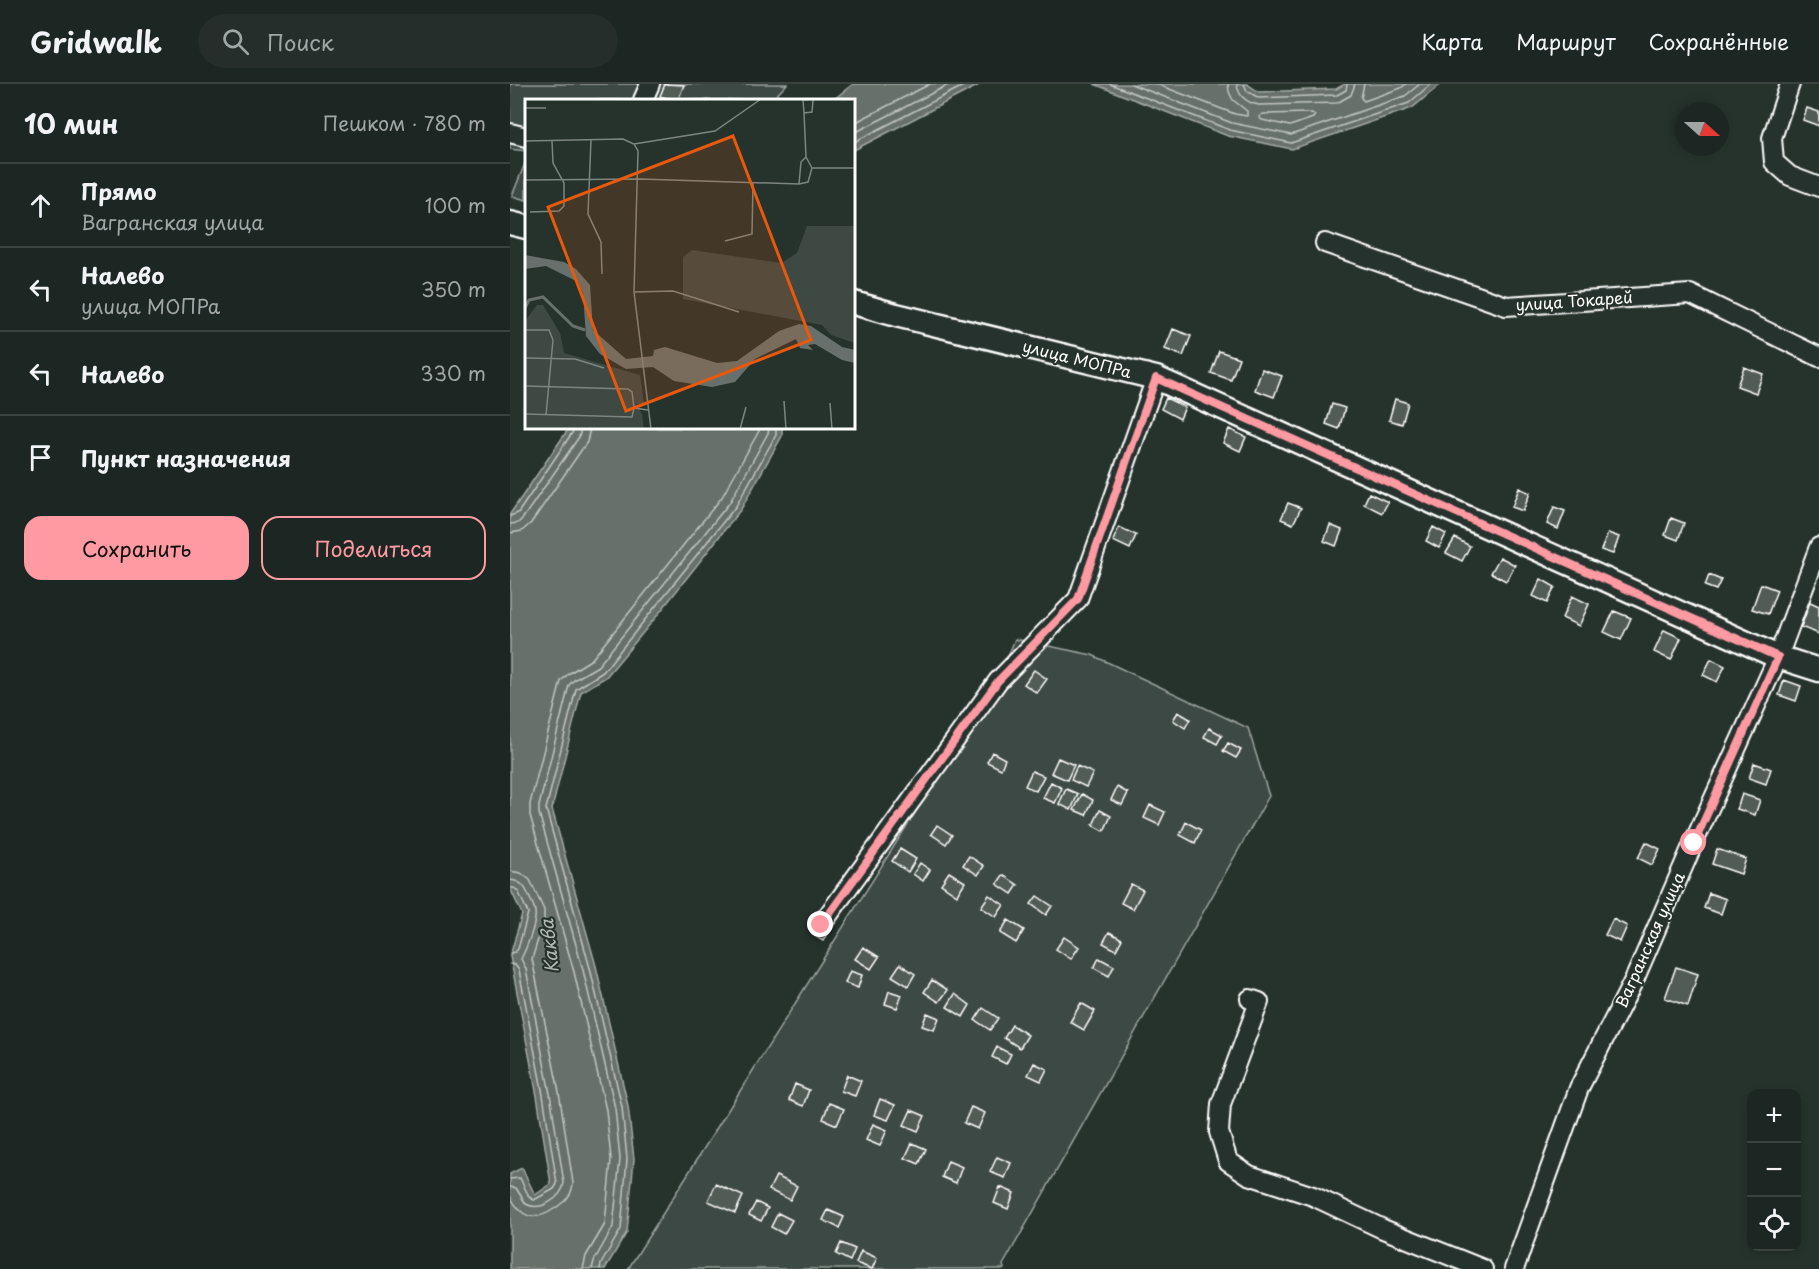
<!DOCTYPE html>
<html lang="ru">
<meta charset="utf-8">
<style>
:root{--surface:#1c2622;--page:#252e2a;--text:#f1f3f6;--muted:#a0a5a5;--line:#3a4340;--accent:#ff9aa2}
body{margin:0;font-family:"Playpen Sans",sans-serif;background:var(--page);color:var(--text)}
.controls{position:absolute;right:18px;bottom:18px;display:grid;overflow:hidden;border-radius:12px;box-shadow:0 3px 9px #0003}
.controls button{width:54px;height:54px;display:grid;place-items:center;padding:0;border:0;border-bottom:2px solid var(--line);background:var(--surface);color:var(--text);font:30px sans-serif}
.compass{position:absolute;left:1165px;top:18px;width:54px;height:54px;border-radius:50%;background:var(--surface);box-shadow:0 3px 9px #0003;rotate:111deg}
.stop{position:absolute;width:18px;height:18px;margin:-14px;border:4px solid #ff9aa2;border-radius:50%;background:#fff}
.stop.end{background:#ff9aa2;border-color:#fff;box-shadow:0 2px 6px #0008}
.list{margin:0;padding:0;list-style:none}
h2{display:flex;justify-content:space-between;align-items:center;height:78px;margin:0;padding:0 24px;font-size:26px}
h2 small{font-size:20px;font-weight:400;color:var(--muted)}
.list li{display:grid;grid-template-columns:39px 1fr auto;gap:18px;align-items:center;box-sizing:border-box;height:84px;padding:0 24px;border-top:2px solid var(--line)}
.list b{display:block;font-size:22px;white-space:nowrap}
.list p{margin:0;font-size:20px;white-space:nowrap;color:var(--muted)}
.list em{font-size:20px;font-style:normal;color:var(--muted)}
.actions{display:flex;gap:12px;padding:18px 24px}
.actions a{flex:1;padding:14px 0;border:2px solid var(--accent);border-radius:18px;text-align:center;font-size:21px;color:var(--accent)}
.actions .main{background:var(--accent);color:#111}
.icon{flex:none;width:33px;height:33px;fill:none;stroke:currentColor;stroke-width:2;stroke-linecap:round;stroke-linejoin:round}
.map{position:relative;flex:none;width:1309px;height:1185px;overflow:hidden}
header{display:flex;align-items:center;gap:36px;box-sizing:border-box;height:84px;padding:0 30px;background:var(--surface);border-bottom:2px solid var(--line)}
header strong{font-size:28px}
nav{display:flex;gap:33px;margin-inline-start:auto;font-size:21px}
.search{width:420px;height:54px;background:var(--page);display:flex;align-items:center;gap:15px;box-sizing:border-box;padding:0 21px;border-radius:33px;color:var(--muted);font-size:22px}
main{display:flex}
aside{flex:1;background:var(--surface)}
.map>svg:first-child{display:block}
.green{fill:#3e4944;stroke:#9ea4a2;stroke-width:1.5}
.water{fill:#67706c;stroke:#a4a9a7;stroke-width:1.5}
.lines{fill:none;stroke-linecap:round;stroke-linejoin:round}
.shore{stroke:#c2c6c4;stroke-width:1.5}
.building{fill:#515c57;stroke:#fff;stroke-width:1.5}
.minor-casing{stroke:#fff;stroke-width:22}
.major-casing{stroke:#fff;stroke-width:27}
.minor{stroke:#26332d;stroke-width:18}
.major{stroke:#26332d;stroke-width:22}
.route{stroke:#ff9aa2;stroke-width:8}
.labels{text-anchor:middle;stroke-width:4.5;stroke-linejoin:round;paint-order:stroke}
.street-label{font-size:16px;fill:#fff;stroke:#26332d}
.water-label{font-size:18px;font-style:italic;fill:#b3b8b6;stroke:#26332d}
.inset-river{fill:none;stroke:#67706c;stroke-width:3}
.inset-road{fill:none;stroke:#7d8581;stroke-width:1.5}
.view{fill:#e8590c;fill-opacity:0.15;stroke:#e8590c;stroke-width:3}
.inset-edge{fill:none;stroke:#fff;stroke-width:3}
</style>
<header>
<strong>Gridwalk</strong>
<div class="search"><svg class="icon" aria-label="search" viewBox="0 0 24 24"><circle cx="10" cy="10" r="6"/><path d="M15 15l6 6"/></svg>Поиск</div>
<nav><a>Карта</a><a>Маршрут</a><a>Сохранённые</a></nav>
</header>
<main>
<aside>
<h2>10 мин<small>Пешком · 780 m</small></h2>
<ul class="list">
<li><svg class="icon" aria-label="ahead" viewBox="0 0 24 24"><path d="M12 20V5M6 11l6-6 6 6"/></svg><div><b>Прямо</b><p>Вагранская улица</p></div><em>100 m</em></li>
<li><svg class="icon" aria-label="left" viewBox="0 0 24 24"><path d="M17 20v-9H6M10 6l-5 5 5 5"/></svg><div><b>Налево</b><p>улица МОПРа</p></div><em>350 m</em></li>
<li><svg class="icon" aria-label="left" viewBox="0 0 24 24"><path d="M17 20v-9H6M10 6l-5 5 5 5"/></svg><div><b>Налево</b></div><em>330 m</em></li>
<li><svg class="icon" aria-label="arrive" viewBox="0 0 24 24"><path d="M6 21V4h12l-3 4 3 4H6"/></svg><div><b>Пункт назначения</b></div></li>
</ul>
<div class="actions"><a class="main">Сохранить</a><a>Поделиться</a></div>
</aside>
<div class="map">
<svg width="1309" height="1185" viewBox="0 0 1309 1185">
<rect width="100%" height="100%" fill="#26332d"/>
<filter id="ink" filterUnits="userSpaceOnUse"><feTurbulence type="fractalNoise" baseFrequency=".0167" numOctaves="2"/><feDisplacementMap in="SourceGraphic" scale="12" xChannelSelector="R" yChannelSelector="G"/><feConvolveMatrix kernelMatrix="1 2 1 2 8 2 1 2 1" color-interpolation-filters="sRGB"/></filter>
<g filter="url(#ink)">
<path class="green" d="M0 0H277L262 16H16V67L0 65Z
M16 77V116L2 112Z
M505 555 582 571 738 644 759 712 493 1181 494 1185H118L488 597Z"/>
<path class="water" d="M343 0H471L344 66V16H323Z
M584 0H737L749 8 826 5 835 0H931L902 24 782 65 718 52Z
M59 344H272V352L231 425 146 533 96 593 71 608 42 725 86 882 118 1022 124 1075 117 1148 95 1185H0V1090L12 1084 25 1111 41 1100 27 1012 0 872 12 830 0 804V430Z"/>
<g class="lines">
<path class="shore" d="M600 0 720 46 781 59 899 19 921 0
M621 0 722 39 781 51 895 12 910 0
M646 0 725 30 737 32V27L723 16 719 8 718 0
M727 0C728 12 737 19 749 21L827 19 841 11 845 0
M734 0 737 7 749 14 827 11 836 6 837 0
M854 0 851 14 854 17 891 4 896 0
M802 29 805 31 803 34 780 42 752 36 749 33 752 30Z
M344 39 420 0
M344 49 440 0
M344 58 457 0
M0 432 8 429 62 349 64 344
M0 440 8 439 13 434 69 353 71 344
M0 449 12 447 21 439 77 358 80 344
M0 787 11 789 20 796 34 826V836L22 875 49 1008 63 1099C62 1113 54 1118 44 1125 23 1139 11 1133 0 1112
M0 796C10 797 14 801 18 810 20 816 25 822 25 828 27 839 16 865 11 875L16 885 40 1010 54 1099C52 1114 30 1128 16 1120L6 1104 0 1103
M0 804H4L8 807 18 829 8 865 5 868 0 869
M0 880 5 881 9 886 33 1011 47 1100 44 1105 24 1116 19 1113 10 1094 0 1095
M73 1185 76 1172 95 1140 101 1075 96 1026 64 888 20 731V720L51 597 58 590 82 575 212 413 249 347 250 344
M82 1185 84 1177 103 1143 110 1075 105 1024 73 886 29 729V722L59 601 64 596 88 582 220 418 258 349 259 344
M90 1185 91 1180 111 1145 117 1075 112 1023 80 884 36 725 66 605 93 588 226 422 266 351V344"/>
</g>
<path class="building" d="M155 0 174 1 168 16H162L150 12Z
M1297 24 1309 28V42L1293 36Z
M663 245 681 252 673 272 655 265Z
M709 267 729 274 721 296 701 289Z
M1234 283 1253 290 1246 309 1227 302Z
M752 285 772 292 764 313 745 306Z
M656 314 675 323 670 335 651 325Z
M885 315 898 319 892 340 879 336Z
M822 320 835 324 829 345 816 340Z
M719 345 736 353 730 367 713 359Z
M1009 404 1020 409 1013 427 1002 423Z
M859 409 878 418 872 429 854 420Z
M778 419 791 424 783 440 771 435Z
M1044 423 1055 427 1048 445 1037 440Z
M1161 434 1174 439 1168 456 1155 451Z
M820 441 832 446 826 462 814 457Z
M609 443 626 451 620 465 603 457Z
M923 443 936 450 929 464 916 457Z
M1098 449 1109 453 1103 470 1091 466Z
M945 454 960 462 952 477 936 469Z
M990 473 1005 481 996 497 981 489Z
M1199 491 1211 496 1206 506 1195 502Z
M1031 495 1045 503 1037 519 1023 512Z
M1251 500 1267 506 1258 530 1242 525Z
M1062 512 1079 520 1069 542 1052 534Z
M1300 518 1309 522V550L1291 543Z
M1104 527 1121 534 1111 556 1094 548Z
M1154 546 1171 554 1161 576 1144 568Z
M1201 575 1215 582 1207 598 1193 591Z
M524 586 537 595 527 609 514 600Z
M1274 596 1291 602 1286 617 1269 611Z
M668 628 680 635 675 644 663 636Z
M699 644 712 651 707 660 694 653Z
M718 659 731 666 726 674 713 667Z
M482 668 495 675 491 685 477 678Z
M548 674 564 681 557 696 541 689Z
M1244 679 1261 685 1256 700 1239 694Z
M567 682 583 689 576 703 561 696Z
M522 687 534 692 526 707 515 702Z
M541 698 552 704 545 719 533 714Z
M607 703 618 709 612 721 601 716Z
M556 705 568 710 561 726 549 720Z
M572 710 583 716 576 731 564 726Z
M1232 710 1250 716 1245 731 1227 725Z
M640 721 655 728 649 741 634 734Z
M590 726 601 732 594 747 583 741Z
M676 738 691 746 685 759 670 751Z
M427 741 442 751 436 760 421 750Z
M1136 758 1150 765 1142 781 1128 774Z
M390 765 406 775 398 788 382 777Z
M1207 765 1236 775 1231 790 1202 780Z
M459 772 474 782 468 791 453 781Z
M410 779 420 786 413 797 403 790Z
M439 788 455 798 447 811 431 800Z
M493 791 508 801 502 810 487 800Z
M621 800 633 806 623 825 611 819Z
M1199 809 1216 815 1211 830 1194 824Z
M479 811 494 821 486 833 471 823Z
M527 812 542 822 536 831 521 820Z
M1103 835 1117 842 1110 858 1095 851Z
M498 836 514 846 506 859 490 849Z
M311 841 319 846 313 857 305 852Z
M599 848 612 855 606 866 593 859Z
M554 853 569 863 561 875 546 865Z
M353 863 369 873 361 885 345 875Z
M589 874 604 882 599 892 584 884Z
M390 880 405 890 398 902 382 892Z
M1166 883 1188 890 1178 922 1155 914Z
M340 887 352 891 348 904 335 899Z
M422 896 438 906 429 918 414 908Z
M379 907 392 911 387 924 375 920Z
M445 910 460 921 453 933 437 923Z
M571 919 585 927 574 946 560 938Z
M473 924 488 934 480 946 465 936Z
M417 929 429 934 424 946 412 942Z
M502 941 518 951 510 964 494 954Z
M487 963 501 970 496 980 482 973Z
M524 979 537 985 531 997 518 991Z
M337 991 351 997 345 1012 331 1007Z
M285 1000 299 1006 293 1022 279 1016Z
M370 1015 385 1021 378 1036 364 1031Z
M319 1019 334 1025 327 1041 313 1035Z
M461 1023 475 1029 468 1045 454 1039Z
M401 1026 415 1032 408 1047 394 1041Z
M363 1040 377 1046 370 1062 356 1056Z
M402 1059 416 1065 409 1080 395 1074Z
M487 1073 501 1079 495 1094 480 1088Z
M438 1077 452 1083 446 1099 432 1093Z
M266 1092 287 1102 280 1116 259 1106Z
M206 1100 233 1112 225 1129 198 1117Z
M490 1103 504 1109 498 1125 484 1119Z
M246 1118 258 1124 251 1137 239 1131Z
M318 1126 334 1133 329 1144 313 1136Z
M268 1129 282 1136 274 1150 261 1143Z
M331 1159 345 1165 340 1177 326 1170Z
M351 1167 367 1174 362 1185 346 1179Z"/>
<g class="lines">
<defs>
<path id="minor" d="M1280 0 1262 54 1264 78 1280 92 1309 103
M133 16 140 0
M0 49 16 53
M815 159 996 222 1180 210 1309 273
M311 841 488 597 568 515 646 294
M740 915 749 918 711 1020 709 1048 718 1077 739 1091 803 1112 873 1145 973 1185
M1004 1185 1069 1004 1125 894 1183 760 1268 573 1309 463"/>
<path id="major" d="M0 139 16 143
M344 219 386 231 646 294 1268 573 1309 586"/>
</defs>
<use href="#minor" class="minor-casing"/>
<use href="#major" class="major-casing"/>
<use href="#minor" class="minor"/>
<use href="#major" class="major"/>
</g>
</g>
<g class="lines" filter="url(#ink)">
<path class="route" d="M311 841 488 597 568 515 646 294 1268 573 1184 759"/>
</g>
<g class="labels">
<g class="street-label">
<text transform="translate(1064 217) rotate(-4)" y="6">улица Токарей</text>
<text transform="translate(567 275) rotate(14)" y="6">улица МОПРа</text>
<text transform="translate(1140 856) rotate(-66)" y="6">Вагранская улица</text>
</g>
<g class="water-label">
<text transform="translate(40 862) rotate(-96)" y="6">Каква</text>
</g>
</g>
<g transform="translate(15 15)">
<rect width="330" height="330" fill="#26332d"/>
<path d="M282 127H330V244L306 236 297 226 158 200V158L167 151 256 164 272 154ZM12 206H18L35 234 39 254 115 276 119 305H111L117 315 119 330H0V222Z" fill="#3e4944"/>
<path d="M0 156 39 163 51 170 65 186 68 231 101 260 128 257 129 251 140 248 192 264 212 262 254 232 274 225 286 227 317 248 330 251V264L317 261 290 245 283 246 288 251 275 249 271 240 230 260 210 283 187 288 149 282 128 268 101 270 75 255 61 237 58 195 53 183 21 167 0 170Z" fill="#67706c"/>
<path class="inset-river" d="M0 209 4 201 18 198 48 227 60 231"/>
<path class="inset-road" d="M0 9H21M279 14 278 1 289 0M66 41 63 115 76 143 77 175M0 42 98 40 109 45 113 52 109 193 126 330M109 45 190 32 236 0M287 69H330M0 81 115 80 274 85 283 83 287 69 281 58M274 85 276 63 281 58 279 14 287 13 288 1M5 113 34 112 39 107V84L28 64 27 42M200 142 227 135 228 84M109 193 148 192 214 213M0 231H24L28 241 21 316M0 259 50 260 79 269M0 287 103 290 107 293 109 309 123 311M259 302 261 330M305 304 307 330M0 315 107 318 109 309M215 330 221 308"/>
<path class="view" d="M208 37 286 241 101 312 23 108Z"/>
<rect width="330" height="330" class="inset-edge"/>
</g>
</svg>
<div class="controls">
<button>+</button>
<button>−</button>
<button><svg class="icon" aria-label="locate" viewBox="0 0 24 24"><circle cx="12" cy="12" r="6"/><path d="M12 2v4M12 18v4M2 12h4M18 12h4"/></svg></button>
</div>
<svg class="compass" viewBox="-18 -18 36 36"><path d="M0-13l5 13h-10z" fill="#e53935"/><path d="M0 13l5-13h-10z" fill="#a0a5a5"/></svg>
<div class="stop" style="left:1184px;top:759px"></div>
<div class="stop end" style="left:311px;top:841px"></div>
</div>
</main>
